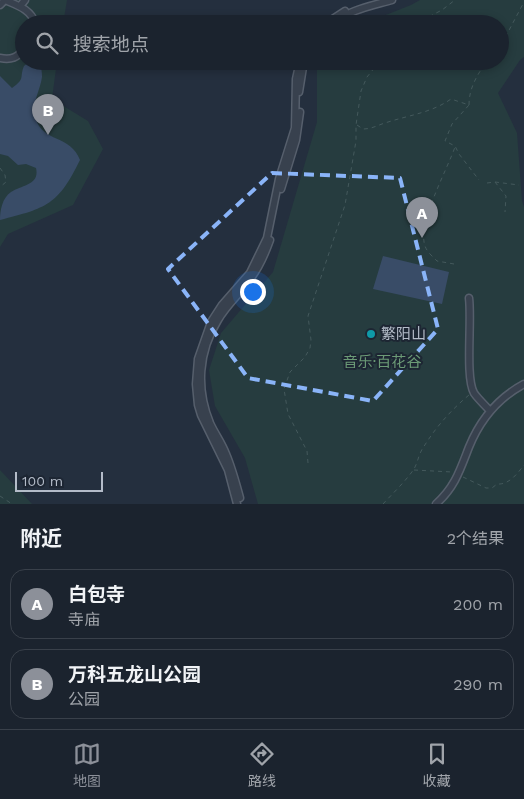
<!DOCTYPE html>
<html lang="zh">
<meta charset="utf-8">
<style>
:root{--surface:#1b232e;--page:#242b36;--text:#f1f3f6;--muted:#a0a4aa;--line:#39404a;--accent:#8c9099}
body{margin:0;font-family:"Work Sans","Noto Sans SC",sans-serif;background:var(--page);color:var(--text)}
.scale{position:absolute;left:15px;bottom:12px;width:88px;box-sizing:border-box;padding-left:5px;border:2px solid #b4bcc9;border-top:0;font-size:14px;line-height:18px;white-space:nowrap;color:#b4bcc9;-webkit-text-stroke:4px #1d2633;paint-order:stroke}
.you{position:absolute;left:252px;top:291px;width:18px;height:18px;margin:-12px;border:4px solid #fff;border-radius:50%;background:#1a73e8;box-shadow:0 0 0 8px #1a73e833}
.badge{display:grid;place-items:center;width:32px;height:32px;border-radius:50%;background:var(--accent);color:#fff;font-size:16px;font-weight:700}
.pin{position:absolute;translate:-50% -41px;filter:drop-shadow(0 1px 2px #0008)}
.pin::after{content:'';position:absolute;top:26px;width:18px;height:15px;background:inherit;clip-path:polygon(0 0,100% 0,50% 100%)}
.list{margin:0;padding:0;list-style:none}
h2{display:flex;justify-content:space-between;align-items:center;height:65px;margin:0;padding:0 20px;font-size:21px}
h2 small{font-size:16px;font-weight:400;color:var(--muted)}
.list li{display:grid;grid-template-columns:32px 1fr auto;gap:15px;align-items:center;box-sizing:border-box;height:70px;margin:0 10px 10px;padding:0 10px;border:1px solid var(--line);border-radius:15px}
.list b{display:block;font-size:19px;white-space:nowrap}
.list p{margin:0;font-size:16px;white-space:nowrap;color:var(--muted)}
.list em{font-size:16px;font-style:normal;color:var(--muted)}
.icon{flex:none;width:28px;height:28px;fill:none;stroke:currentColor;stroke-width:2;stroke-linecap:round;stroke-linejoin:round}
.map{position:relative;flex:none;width:524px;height:504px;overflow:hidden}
.search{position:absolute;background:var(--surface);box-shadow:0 2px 8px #0003;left:15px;right:15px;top:15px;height:55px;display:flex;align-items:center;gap:12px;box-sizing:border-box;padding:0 18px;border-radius:28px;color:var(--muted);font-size:19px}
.sheet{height:225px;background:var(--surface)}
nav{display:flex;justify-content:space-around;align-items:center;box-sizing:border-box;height:70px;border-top:1px solid var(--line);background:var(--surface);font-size:14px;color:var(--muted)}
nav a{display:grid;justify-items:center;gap:2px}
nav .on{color:var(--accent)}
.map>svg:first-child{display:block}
.green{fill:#263c3f}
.water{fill:#394c67}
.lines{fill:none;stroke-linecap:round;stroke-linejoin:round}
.minor-casing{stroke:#565f6c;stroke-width:9}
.path{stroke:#44595c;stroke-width:1;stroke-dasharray:4 4;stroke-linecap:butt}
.minor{stroke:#38414e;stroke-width:6}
.marked{fill:none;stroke:#8ab4f8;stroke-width:4;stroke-dasharray:10 6;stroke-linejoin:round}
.culture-dot{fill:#0f9aa8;stroke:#1d2633;stroke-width:2}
.labels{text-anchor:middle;stroke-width:4;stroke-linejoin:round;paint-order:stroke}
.poi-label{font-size:15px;fill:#b4bcc9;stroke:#1d2633;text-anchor:start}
.park-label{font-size:15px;fill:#6b9a76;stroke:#1d2633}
</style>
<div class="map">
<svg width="524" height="504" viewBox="0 0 524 504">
<rect width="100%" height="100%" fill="#242f3e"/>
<path class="green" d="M0 0H67L63 24H24V61H57L52 99 88 121 103 149 73 205 8 234 0 247Z
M420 0H524V57L520 60 498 93 517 133 522 201 524 207V504H258L245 458 215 406 209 370 221 333 273 272 317 122V63L318 61H500V24H363L411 5Z
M0 470 32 504H0Z"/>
<path class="water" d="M30 61H40C41 66 42 72 42 77 40 92 31 102 36 119 42 142 71 135 80 160 58 205 47 208 0 220 0 211 2 198 11 192 22 185 40 185 36 168L26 164 18 165 8 156 0 154V76L12 88C26 78 19 78 24 66Z
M383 256 449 272 442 304 373 289Z"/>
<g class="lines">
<defs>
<path id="minor" d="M0 5 5 0C19 6 30 9 36 24
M20 6 25 0
M325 24 345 11
M331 24C349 10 371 6 392 0
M0 58C11 60 18 58 24 48
M299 92 304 61
M281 189 296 140 300 112
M469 298C472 321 465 377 474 393 478 399 485 405 490 411
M240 498C236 483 232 468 226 454 222 443 215 434 210 423 196 389 198 352 218 320 227 304 241 293 251 278 260 266 265 254 270 240
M237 504 228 470 201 415 198 405 196 384 198 359 211 322 222 305 250 273 267 238 279 179 295 128 296 79 300 61
M436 504C455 487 460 470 469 447 480 420 498 398 524 384"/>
</defs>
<use href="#minor" class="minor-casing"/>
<path class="path" d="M415 24 442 10 455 0
M500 43 507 34 524 2
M469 105C469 88 477 75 487 61
M357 125 363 129C372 129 378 125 385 123 409 115 431 113 451 99L469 105 452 124 445 141 455 146 459 154 479 180
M0 168 5 175 6 182 0 187
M495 182 506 196 505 212
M487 183 495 182 519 185
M454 264 437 261C433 257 427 252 425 246 417 224 447 170 455 147
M308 463 307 451 288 414 284 389 290 372 305 357 310 348 311 340 308 316 345 205 356 141V125L361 91 367 77 380 61
M414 470 452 472
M463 477 486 488H492L497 484C509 485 517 474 524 465
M0 496 12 504
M383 504C393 493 405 482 414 469 418 462 419 453 423 448 435 428 451 410 469 395"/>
<use href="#minor" class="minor"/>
</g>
<path class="marked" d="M272 173 400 178 438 329 373 401 248 378 168 269Z"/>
<circle class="culture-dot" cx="371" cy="334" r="5"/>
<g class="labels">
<g class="poi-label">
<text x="381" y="339">繁阳山</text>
</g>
<g class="park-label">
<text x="382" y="367">音乐·百花谷</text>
</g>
</g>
</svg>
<div class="scale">100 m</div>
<div class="you"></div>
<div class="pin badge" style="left:422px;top:238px">A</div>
<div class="pin badge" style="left:48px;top:135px">B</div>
<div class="search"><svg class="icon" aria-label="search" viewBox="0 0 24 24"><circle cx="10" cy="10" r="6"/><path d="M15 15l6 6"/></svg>搜索地点</div>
</div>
<section class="sheet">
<h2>附近<small>2个结果</small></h2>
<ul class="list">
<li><span class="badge">A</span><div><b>白包寺</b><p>寺庙</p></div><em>200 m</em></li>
<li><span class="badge">B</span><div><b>万科五龙山公园</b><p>公园</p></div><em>290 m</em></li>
</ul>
</section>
<nav>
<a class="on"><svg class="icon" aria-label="map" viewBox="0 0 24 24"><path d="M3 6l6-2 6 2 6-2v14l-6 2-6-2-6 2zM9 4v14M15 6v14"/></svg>地图</a>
<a><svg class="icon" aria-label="directions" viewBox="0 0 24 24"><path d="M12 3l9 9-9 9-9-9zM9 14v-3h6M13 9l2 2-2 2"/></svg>路线</a>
<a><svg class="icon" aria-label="saved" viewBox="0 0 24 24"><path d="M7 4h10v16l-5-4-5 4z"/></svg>收藏</a>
</nav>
